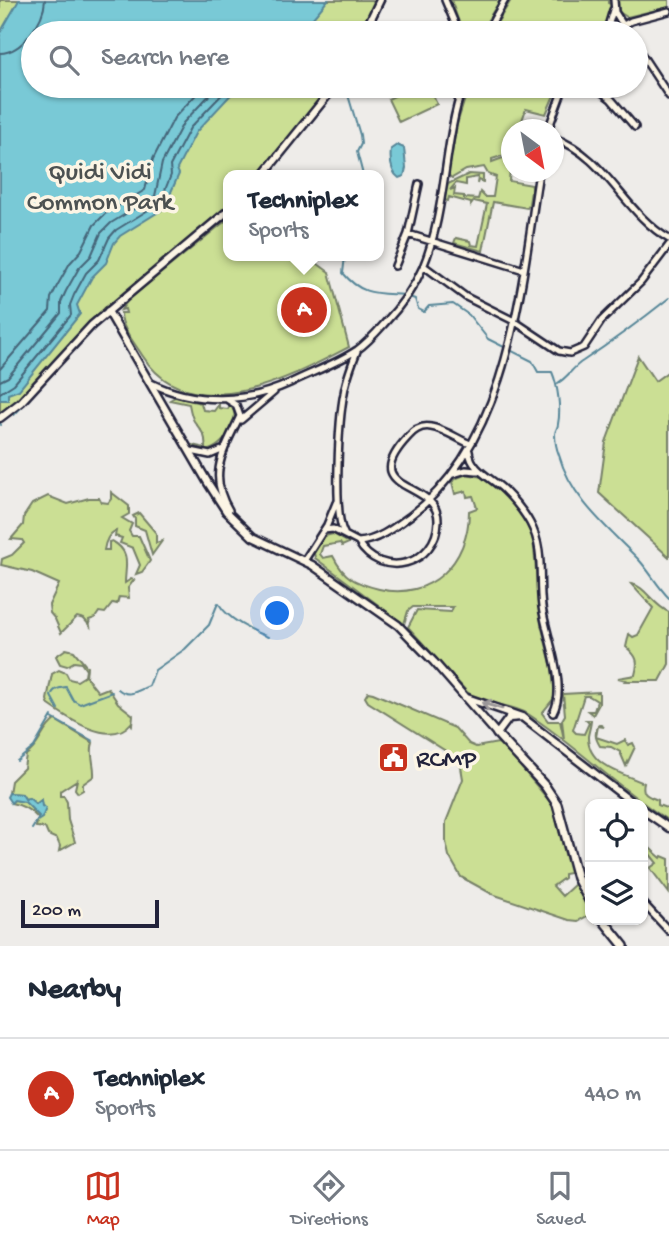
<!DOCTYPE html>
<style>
:root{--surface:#fff;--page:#f2f2f3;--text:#1f2937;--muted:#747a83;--line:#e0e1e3;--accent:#c8321e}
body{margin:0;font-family:"Gochi Hand",sans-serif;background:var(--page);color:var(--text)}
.controls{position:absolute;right:21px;bottom:21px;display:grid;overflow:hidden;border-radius:14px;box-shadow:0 2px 5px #0004}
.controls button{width:63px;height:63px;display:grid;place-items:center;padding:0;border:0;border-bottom:2px solid var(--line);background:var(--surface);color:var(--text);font:35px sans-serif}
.compass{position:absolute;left:501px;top:119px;width:63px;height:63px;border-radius:50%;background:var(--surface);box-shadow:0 2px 5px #0004;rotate:148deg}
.scale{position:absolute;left:21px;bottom:18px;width:138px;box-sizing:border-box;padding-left:7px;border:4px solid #22223b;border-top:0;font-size:19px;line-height:24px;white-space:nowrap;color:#22223b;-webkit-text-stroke:5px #fcf5e5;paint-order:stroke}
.you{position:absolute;left:278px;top:614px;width:24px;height:24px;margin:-18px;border:5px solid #fff;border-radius:50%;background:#1a73e8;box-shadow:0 0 0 10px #1a73e833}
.badge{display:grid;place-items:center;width:46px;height:46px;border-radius:50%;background:var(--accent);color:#fff;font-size:23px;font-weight:700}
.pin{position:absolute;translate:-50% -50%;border:4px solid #fff;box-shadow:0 2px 7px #0006}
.popup{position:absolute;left:223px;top:170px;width:161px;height:91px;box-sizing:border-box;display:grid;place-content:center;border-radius:14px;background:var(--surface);filter:drop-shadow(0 2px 5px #0005);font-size:23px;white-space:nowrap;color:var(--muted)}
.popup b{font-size:26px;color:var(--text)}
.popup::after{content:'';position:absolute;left:50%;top:100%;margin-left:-14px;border:14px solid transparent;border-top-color:var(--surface)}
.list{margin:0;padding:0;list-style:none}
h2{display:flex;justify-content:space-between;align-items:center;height:91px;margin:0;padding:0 28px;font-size:30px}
h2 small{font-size:23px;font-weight:400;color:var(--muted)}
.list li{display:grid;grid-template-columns:46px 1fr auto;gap:21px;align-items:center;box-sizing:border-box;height:112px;padding:0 28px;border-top:2px solid var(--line)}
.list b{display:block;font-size:26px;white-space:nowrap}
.list p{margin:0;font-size:23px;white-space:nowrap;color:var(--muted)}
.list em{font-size:23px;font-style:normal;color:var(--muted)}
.icon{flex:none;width:38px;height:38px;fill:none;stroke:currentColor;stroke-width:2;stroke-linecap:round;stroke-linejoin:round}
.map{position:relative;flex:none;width:669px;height:946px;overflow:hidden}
.search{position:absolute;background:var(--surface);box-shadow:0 2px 5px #0004;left:21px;right:21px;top:21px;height:77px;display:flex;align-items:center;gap:18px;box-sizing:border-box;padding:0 24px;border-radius:38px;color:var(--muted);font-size:26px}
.sheet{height:203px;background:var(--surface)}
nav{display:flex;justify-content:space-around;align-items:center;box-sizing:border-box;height:98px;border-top:2px solid var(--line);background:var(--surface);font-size:19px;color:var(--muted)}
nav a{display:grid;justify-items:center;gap:4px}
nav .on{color:var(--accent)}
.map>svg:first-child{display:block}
.green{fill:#cbdf94;stroke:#768068;stroke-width:2}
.water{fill:#79c9d6;stroke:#568698;stroke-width:2}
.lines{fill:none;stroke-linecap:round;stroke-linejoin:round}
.shore{stroke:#456579;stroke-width:2}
.stream{stroke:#568698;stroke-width:2}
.minor-casing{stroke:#22223b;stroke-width:10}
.tertiary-casing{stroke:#22223b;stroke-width:11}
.secondary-casing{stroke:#22223b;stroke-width:12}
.minor{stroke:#fcf5e5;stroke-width:5}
.tertiary{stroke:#fcf5e5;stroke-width:6}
.secondary{stroke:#fcf5e5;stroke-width:7}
.oneway{stroke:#9a9698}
.labels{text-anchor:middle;stroke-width:7;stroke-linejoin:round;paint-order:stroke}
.park-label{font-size:26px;fill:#4c5151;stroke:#fcf5e5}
.poi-label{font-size:26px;fill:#22223b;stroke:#fcf5e5;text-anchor:start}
</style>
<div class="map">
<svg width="669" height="946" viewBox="0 0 669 946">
<rect width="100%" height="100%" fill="#eeece9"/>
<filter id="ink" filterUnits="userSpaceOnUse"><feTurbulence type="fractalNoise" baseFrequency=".0143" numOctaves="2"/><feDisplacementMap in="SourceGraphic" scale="14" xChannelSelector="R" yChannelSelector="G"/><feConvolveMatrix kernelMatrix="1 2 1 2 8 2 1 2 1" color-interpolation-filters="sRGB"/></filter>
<g filter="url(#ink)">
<path class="green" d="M0 0H376L361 33H33V86H330L259 175H229V206L90 322 18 403 0 416Z
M451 0H500L480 33H468L460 25Z
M511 0H608V3L611 4 608 20 602 33H491Z
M618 0H669V7L627 17 619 12Z
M415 86H428L437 104 399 122 388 99Z
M469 86H558L546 114 526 109 519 129 512 130 511 153 492 159V162L511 155 509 181 532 185 529 204 527 208 493 202 483 251 454 243 456 238 470 241 471 245 478 246 487 204 474 201 471 205V203L449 197 448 201 444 200 448 184 469 174 483 175V182L478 180 477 184 478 177 466 179V185L456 183 450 190 455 188 454 195 464 196V198L478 199 480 192 485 197H493L496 177 488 174 484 167 466 170 452 178 448 175 457 124Z
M229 218V256H307L329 272 349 347C290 378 190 431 142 355 134 342 121 328 121 313H126L125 309 121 310 129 299Z
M638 356 655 381 669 371V557L599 493 606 442Z
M175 397 201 403 203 410 214 411 219 404V408L228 409 230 405C244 420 223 448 206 451L192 445 205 448C207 435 201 431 194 421 191 416 190 409 189 404L170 400Z
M467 474 482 477 511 501 523 517 533 538 541 624 552 668 555 697 542 713 548 721H560L564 739 562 720 565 715 563 694 599 692V704L593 715 588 711H594L597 701 589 696H584L573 730 576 733 584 734 589 723 586 720H591C591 725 589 730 588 736 587 765 621 773 644 783 641 795 648 796 658 800V805L669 809V821C619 789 577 746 528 714 510 703 485 706 467 692L408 627 417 610 451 612 453 607H413L408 611 404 624 315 558 314 553 325 536 333 534 349 543 342 546 340 543 323 546 320 554 323 558 333 556C344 578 355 583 379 589 431 601 469 562 469 511L477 508 473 496 467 497 466 491 455 494 452 482 457 478Z
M111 492 129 506V514L122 518 132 524 129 531 132 536H139L150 561 142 572 136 574 140 565 133 548 120 543 122 538 115 536 116 531C109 533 105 542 104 550H109V542L112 541C132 552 125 566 125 583L131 579 134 580 128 588 129 598 119 597 117 604 113 603 105 613 99 612 95 618 89 620 90 626 84 619 77 617 61 633 55 619 50 613 49 605 59 584 32 572 1 565 2 559 12 555 24 543 22 540 11 539 23 525 24 516 32 504 48 496 68 504 89 498H99L101 502 108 503 111 499Z
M139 513 156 533V543L162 541 152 555 145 530 135 526V519L133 516Z
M631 584C645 585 652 605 669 612V664L660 681H625L626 680 618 678 635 675C639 661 637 656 626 647L629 634 633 637 638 635 653 608Z
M66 649 74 651 87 667 86 677 98 692 108 688 118 703 133 715 132 725 131 723C111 748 69 719 49 705L47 700 52 674 59 670 66 673 69 679 77 681 85 676 86 670 81 663 74 662 67 666 60 664 56 656Z
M368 692 373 693 455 728 469 744 476 747 498 743 505 748 552 804 570 873 564 874V878L553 886 562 896 575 884 589 908 587 916 578 921 569 920 492 894 461 877 449 856 446 842V822L463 779 461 767 452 755 368 702 365 697Z
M55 720 93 743C89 754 95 764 94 776L83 784V790L78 793 75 789 77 780 60 791V796H64L67 802 68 820 75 842 59 851 60 846 57 839 48 835 45 828 36 827 38 818C30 809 22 805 11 803L14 800 25 802 39 815 38 820 41 816V800L36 804 29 798 25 799 22 794 9 793 11 781 24 768 26 755C40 746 42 729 55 720Z
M601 725 604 727 598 726 596 737 617 744 625 740 628 745 633 743 635 747 626 766 620 752 611 747 600 746C595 738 594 733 599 725Z
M643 842 661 858 662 856 669 859V893L650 868 657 863 644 847Z"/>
<path class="water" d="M19 0H328L302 31 298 32 295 30 290 33H33V86H239L196 132 177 169 179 174 171 192 172 200 168 206 120 236 114 243 106 263 92 277 77 305 80 314 19 390 8 394V400H0V33Z
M397 145 404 148 406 168 404 176 399 178C390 172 390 158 391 149Z
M9 793 22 794 25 799 29 798 36 804 41 800 42 806 46 808 42 818 37 821 39 816 25 802 14 800 11 803 7 797Z"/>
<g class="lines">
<path class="shore" d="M0 53C22 53 44 21 45 0
M0 369 50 311 51 298 57 286 70 263 81 251 94 225 105 214 145 190 153 159 174 118 204 86
M0 381 8 377 61 313V302L66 291 79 268 91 256 101 233 111 223 155 196 162 163 183 123 218 86
M0 393 14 384 71 315 70 305 74 295 86 273 99 260 109 238 116 230 163 201 165 190 171 175 170 166 190 128 230 86"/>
<path class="stream" d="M339 86 348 95 360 135 361 144 357 152 363 175
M345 256 343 273C362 296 377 293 404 295
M409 297 415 299 418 309 424 312 429 306 453 304 469 315 488 339 532 361 538 372H552C558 386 561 409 558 424 558 428 555 430 555 434 555 440 557 450 559 455 571 499 609 529 639 560 650 572 658 587 669 598
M88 333 98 325
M58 367 70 353
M558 383C568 377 573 367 583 361 613 341 640 321 669 298
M37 390 53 373
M14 415 30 398
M0 423 1 425
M219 604C228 619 251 631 268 637
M118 689C129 698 134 692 149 686L155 670 185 649 209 625 218 603
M58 709 51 696C53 689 59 688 66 687L73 700 80 704 112 692
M52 718 93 741
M17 761 34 747 52 716
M32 829 37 821"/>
<defs>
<path id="minor" d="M445 0 459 33
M614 0 615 12 628 33
M486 33 505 0
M606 33 613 10
M609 33 631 21 669 11
M636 46 669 96
M594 86 611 99 635 127
M548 130 564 86
M554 138C606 156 623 212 669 239
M408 234 524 270
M395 266 408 234 419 184
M424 266 466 297 514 321 559 351 570 353 584 347 602 320 641 282 669 245
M151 383C195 405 247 403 290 383 312 372 336 364 357 350 367 343 376 333 384 324 399 308 414 288 423 267 447 210 443 144 463 86
M228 400 236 405 240 416C224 450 207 474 229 510
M241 420 274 392
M191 451 210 455 224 449
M469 451C471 470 490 477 503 489 513 499 523 510 530 523 545 550 538 578 542 607 546 636 568 686 553 713
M453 474 466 470 477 471
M324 530 333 529 358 542C377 541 395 527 410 516 510 441 521 286 539 172
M344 533C333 514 339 418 344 393 346 379 352 364 357 351
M358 542C381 581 437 565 438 521 439 479 355 494 408 437 414 430 421 425 431 427 444 429 458 439 470 444
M304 561 327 525 336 503
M643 903 669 931"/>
<path id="tertiary" d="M364 33 380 0
M263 175 335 86
M108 311 208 483 226 511 253 537 312 565 398 625 434 662 497 734 509 718 522 717
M0 418 21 402 92 325 229 210
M467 698 522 717 634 804
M643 810 669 828"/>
<path id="secondary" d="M497 734 545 786 557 804 577 878 590 902
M603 920 624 946"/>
</defs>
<use href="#minor" class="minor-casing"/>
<use href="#tertiary" class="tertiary-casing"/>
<use href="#secondary" class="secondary-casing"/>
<use href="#minor" class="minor"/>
<use href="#tertiary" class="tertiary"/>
<use href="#secondary" class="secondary"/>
</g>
<defs><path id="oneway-shaft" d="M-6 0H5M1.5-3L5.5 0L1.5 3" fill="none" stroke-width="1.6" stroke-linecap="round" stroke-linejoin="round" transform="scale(1.75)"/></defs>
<use class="oneway" href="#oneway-shaft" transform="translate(492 706) rotate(-164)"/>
</g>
<defs>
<symbol id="civic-square" viewBox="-11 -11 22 22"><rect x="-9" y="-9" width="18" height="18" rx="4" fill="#c8321e" stroke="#fcf5e5"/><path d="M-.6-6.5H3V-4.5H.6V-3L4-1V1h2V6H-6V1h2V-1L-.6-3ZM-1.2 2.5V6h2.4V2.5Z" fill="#fff"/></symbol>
</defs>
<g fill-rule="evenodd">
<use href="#civic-square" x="376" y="740" width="35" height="35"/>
</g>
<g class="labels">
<g class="park-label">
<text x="100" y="179">Quidi Vidi<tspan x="100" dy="30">Common Park</tspan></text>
</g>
<g class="poi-label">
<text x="416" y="766">RCMP</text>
</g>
</g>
</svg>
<div class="controls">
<button><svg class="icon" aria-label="locate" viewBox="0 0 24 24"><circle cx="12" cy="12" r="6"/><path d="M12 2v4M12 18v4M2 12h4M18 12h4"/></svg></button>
<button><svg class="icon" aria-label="layers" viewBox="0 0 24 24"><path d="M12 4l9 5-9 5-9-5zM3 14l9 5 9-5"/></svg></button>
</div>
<svg class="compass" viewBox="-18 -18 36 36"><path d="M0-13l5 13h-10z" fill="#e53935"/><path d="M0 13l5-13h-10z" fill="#747a83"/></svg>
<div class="scale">200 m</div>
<div class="you"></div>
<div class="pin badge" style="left:304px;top:310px">A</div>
<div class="popup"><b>Techniplex</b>Sports</div>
<div class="search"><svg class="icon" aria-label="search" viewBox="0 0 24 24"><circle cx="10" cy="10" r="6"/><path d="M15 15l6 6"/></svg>Search here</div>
</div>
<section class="sheet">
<h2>Nearby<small></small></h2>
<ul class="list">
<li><span class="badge">A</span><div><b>Techniplex</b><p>Sports</p></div><em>440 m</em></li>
</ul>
</section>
<nav>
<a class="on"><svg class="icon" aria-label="map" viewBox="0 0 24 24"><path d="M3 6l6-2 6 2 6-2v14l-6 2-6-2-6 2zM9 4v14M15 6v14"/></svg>Map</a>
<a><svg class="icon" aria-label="directions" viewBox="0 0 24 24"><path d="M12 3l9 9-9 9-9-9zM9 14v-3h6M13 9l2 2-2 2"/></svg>Directions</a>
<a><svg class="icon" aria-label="saved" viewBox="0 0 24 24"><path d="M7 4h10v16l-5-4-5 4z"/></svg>Saved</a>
</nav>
